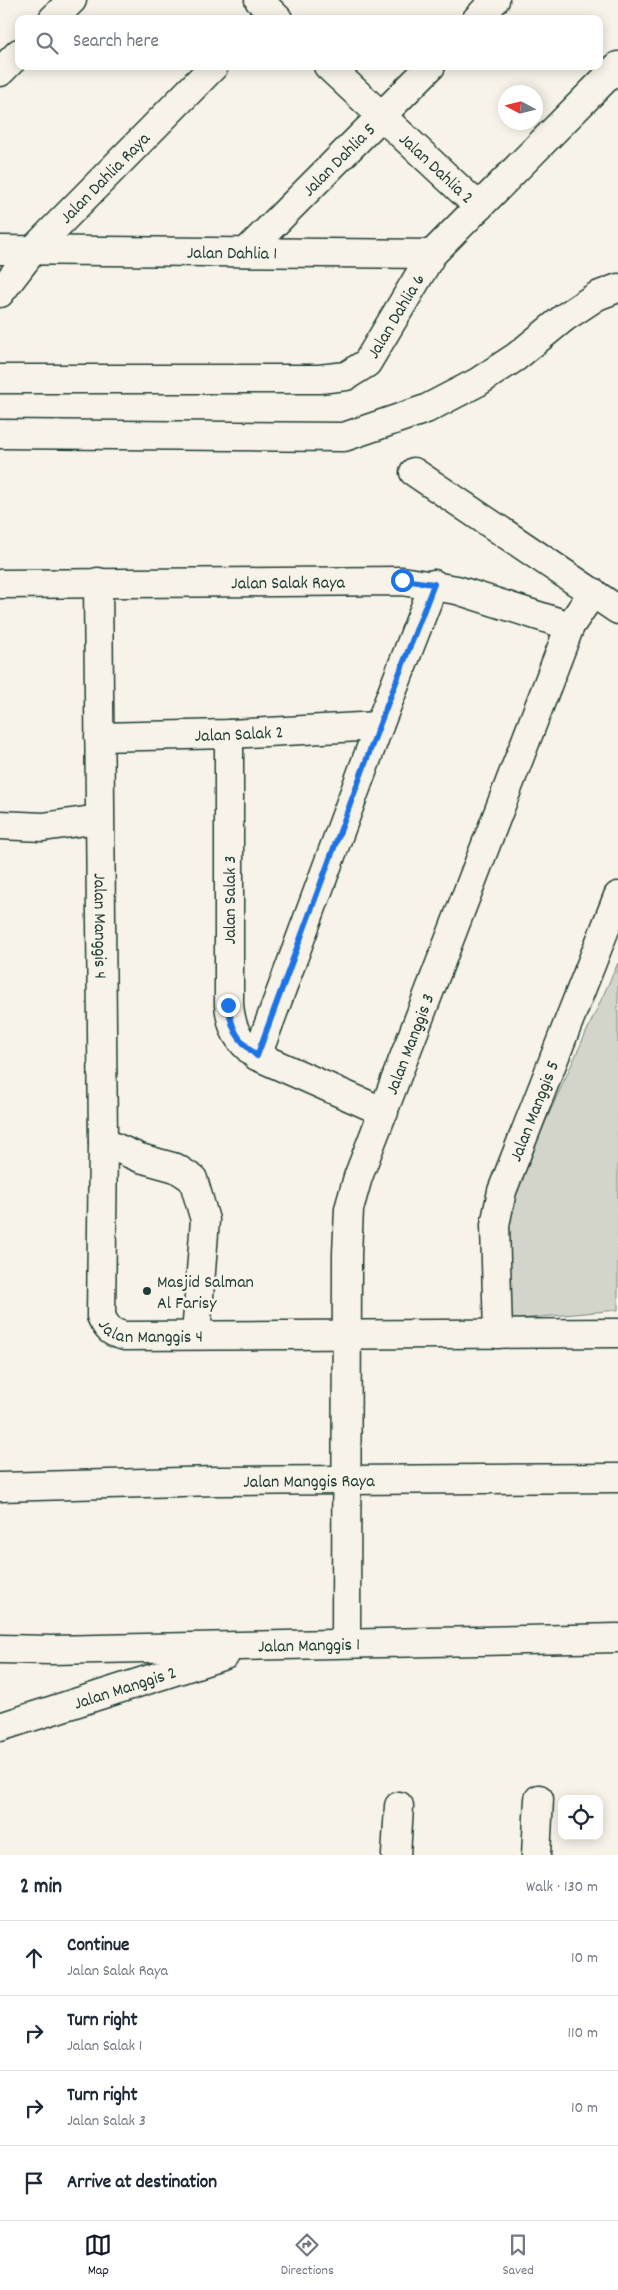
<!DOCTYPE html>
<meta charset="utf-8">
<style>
:root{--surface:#fff;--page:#f2f2f3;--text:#1f2937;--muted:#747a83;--line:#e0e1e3;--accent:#111827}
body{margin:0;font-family:Dekko,sans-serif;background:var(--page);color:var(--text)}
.controls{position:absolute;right:15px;bottom:15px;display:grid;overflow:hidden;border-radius:10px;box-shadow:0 2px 12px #0003}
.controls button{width:45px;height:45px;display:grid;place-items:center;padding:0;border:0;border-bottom:1px solid var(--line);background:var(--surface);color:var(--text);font:25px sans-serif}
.compass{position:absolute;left:498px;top:85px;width:45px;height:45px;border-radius:50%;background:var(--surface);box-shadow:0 2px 12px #0003;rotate:277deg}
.stop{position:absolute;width:15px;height:15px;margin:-11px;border:4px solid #1a73e8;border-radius:50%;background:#fff}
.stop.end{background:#1a73e8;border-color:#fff;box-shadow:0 1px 5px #0008}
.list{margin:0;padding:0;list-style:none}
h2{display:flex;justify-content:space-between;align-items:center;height:65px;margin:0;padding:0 20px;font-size:21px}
h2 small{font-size:16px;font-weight:400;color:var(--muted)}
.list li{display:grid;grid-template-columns:32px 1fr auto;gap:15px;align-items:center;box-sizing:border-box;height:75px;padding:0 20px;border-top:1px solid var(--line)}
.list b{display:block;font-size:19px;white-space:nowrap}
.list p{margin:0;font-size:16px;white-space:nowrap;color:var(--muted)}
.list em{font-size:16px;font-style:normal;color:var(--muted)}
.icon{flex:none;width:28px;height:28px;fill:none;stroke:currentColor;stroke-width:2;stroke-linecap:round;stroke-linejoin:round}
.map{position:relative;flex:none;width:618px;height:1855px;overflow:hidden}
.search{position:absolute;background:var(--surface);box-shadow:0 2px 12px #0003;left:15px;right:15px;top:15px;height:55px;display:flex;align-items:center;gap:12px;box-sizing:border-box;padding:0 18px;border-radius:10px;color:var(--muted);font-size:19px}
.sheet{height:365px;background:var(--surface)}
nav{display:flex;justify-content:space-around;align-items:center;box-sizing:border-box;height:70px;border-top:1px solid var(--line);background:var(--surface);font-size:14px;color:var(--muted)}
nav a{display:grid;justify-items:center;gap:2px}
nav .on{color:var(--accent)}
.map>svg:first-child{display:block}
.green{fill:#d3d5ca;stroke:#79897f}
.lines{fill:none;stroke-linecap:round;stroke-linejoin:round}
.minor-casing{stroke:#1f3d34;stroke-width:31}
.minor{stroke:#f7f3e8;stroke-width:28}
.route{stroke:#1a73e8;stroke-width:6}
.poi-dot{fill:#1f3d34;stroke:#f7f3e8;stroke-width:2}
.labels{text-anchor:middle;stroke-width:5;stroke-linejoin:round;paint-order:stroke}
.street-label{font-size:18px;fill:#1f3d34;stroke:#f7f3e8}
.poi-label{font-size:18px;fill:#1f3d34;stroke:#f7f3e8;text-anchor:start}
</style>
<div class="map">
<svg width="618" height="1855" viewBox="0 0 618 1855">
<rect width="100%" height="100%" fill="#f7f3e8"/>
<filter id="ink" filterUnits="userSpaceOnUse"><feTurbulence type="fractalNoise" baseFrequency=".02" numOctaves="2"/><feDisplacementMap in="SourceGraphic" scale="10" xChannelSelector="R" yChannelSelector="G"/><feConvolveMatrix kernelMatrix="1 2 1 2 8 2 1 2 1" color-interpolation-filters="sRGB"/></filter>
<g filter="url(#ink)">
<path class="green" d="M618 963V1310L508 1320V1211L526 1164Z"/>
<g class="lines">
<defs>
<g id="minor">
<path d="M259 0 278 19"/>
<path d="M53 19 72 0"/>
<path d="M477 19 495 0"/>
<path id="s1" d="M328 66 479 207"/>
<path d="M0 72 19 53"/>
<path id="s2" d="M0 250 432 254"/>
<path id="s3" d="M246 252 431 66"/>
<path id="s4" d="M0 293 33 250 214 66"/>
<path id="s5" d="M0 379H319L346 376 367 363 432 254 618 66"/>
<path d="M0 434 344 437 426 409 478 382 516 357 565 317 597 296 618 288"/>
<path d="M414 472 618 610"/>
<path id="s6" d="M98 582 103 1142 101 1316C107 1329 111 1333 125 1336L618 1333"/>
<path id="s7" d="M0 584 402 581 457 590 570 626"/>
<path d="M229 734V1005C232 1031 237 1039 257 1056L384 1112"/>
<path id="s8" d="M99 737 229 734 379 726"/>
<path d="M0 825 43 827 99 819"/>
<path d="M257 1056 379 726 434 584"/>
<path d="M103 1142 140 1158 176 1168 193 1179 205 1220 196 1335"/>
<path id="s9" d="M498 1334 495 1225 502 1191 618 896"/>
<path id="s10" d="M0 1487 217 1481 618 1478"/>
<path id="s11" d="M346 1643 347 1254 349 1209 358 1177 570 626 593 592"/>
<path id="s12" d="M0 1649 51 1650 618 1638"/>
<path id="s13" d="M0 1727 225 1655"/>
<path d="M396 1855 399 1806"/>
<path d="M536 1855 539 1799"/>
</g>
</defs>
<use href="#minor" class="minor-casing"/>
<use href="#minor" class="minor"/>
</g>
</g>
<g class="lines" filter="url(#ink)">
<path class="route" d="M228 1005C232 1031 237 1039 257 1056L379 726 434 584 402 580"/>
</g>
<circle class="poi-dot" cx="147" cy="1291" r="5"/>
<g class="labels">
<g class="street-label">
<text dy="6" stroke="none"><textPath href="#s3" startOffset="131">Jalan Dahlia 5</textPath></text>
<text dy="6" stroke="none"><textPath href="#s1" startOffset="149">Jalan Dahlia 2</textPath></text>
<text dy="6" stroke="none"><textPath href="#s4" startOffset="156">Jalan Dahlia Raya</textPath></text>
<text dy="6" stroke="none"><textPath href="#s2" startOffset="232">Jalan Dahlia 1</textPath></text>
<text dy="6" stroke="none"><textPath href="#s5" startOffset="426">Jalan Dahlia 6</textPath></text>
<text dy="6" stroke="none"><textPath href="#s7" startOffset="288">Jalan Salak Raya</textPath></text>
<text dy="6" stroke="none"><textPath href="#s8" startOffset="140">Jalan Salak 2</textPath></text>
<text transform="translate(229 900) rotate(-90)" y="6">Jalan Salak 3</text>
<text dy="6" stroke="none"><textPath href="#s6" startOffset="344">Jalan Manggis 4</textPath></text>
<text dy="6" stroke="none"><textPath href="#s11" startOffset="610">Jalan Manggis 3</textPath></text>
<text dy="6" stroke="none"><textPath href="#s9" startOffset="230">Jalan Manggis 5</textPath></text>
<text dy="6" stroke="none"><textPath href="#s6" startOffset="792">Jalan Manggis 4</textPath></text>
<text dy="6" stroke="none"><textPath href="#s10" startOffset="309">Jalan Manggis Raya</textPath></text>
<text dy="6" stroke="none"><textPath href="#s12" startOffset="309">Jalan Manggis 1</textPath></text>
<text dy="6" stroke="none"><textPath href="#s13" startOffset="131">Jalan Manggis 2</textPath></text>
</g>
<g class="poi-label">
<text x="157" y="1287">Masjid Salman<tspan x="157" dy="21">Al Farisy</tspan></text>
</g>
</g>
</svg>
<div class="controls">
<button><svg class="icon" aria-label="locate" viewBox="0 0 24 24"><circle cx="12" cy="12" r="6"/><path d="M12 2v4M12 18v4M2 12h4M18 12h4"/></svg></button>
</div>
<svg class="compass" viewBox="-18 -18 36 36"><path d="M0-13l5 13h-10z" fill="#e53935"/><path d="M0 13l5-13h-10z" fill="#747a83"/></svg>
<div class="stop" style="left:402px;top:580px"></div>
<div class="stop end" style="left:228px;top:1005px"></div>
<div class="search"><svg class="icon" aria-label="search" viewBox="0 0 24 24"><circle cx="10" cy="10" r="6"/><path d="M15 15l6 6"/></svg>Search here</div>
</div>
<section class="sheet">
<h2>2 min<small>Walk · 130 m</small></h2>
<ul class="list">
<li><svg class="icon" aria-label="ahead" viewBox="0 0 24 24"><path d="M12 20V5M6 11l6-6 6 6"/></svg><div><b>Continue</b><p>Jalan Salak Raya</p></div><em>10 m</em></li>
<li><svg class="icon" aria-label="right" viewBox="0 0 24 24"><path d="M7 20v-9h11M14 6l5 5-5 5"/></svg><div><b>Turn right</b><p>Jalan Salak 1</p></div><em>110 m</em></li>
<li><svg class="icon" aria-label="right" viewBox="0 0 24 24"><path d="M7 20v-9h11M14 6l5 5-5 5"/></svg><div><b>Turn right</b><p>Jalan Salak 3</p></div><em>10 m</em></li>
<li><svg class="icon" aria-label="arrive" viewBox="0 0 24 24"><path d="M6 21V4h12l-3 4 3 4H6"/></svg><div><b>Arrive at destination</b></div></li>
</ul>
</section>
<nav>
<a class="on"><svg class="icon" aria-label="map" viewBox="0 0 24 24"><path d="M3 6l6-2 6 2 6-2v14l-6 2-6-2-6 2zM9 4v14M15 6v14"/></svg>Map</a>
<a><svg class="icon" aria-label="directions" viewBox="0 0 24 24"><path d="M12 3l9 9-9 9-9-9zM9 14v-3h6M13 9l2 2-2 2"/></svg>Directions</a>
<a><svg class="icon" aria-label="saved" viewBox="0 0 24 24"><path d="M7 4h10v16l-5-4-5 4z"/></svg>Saved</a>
</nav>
